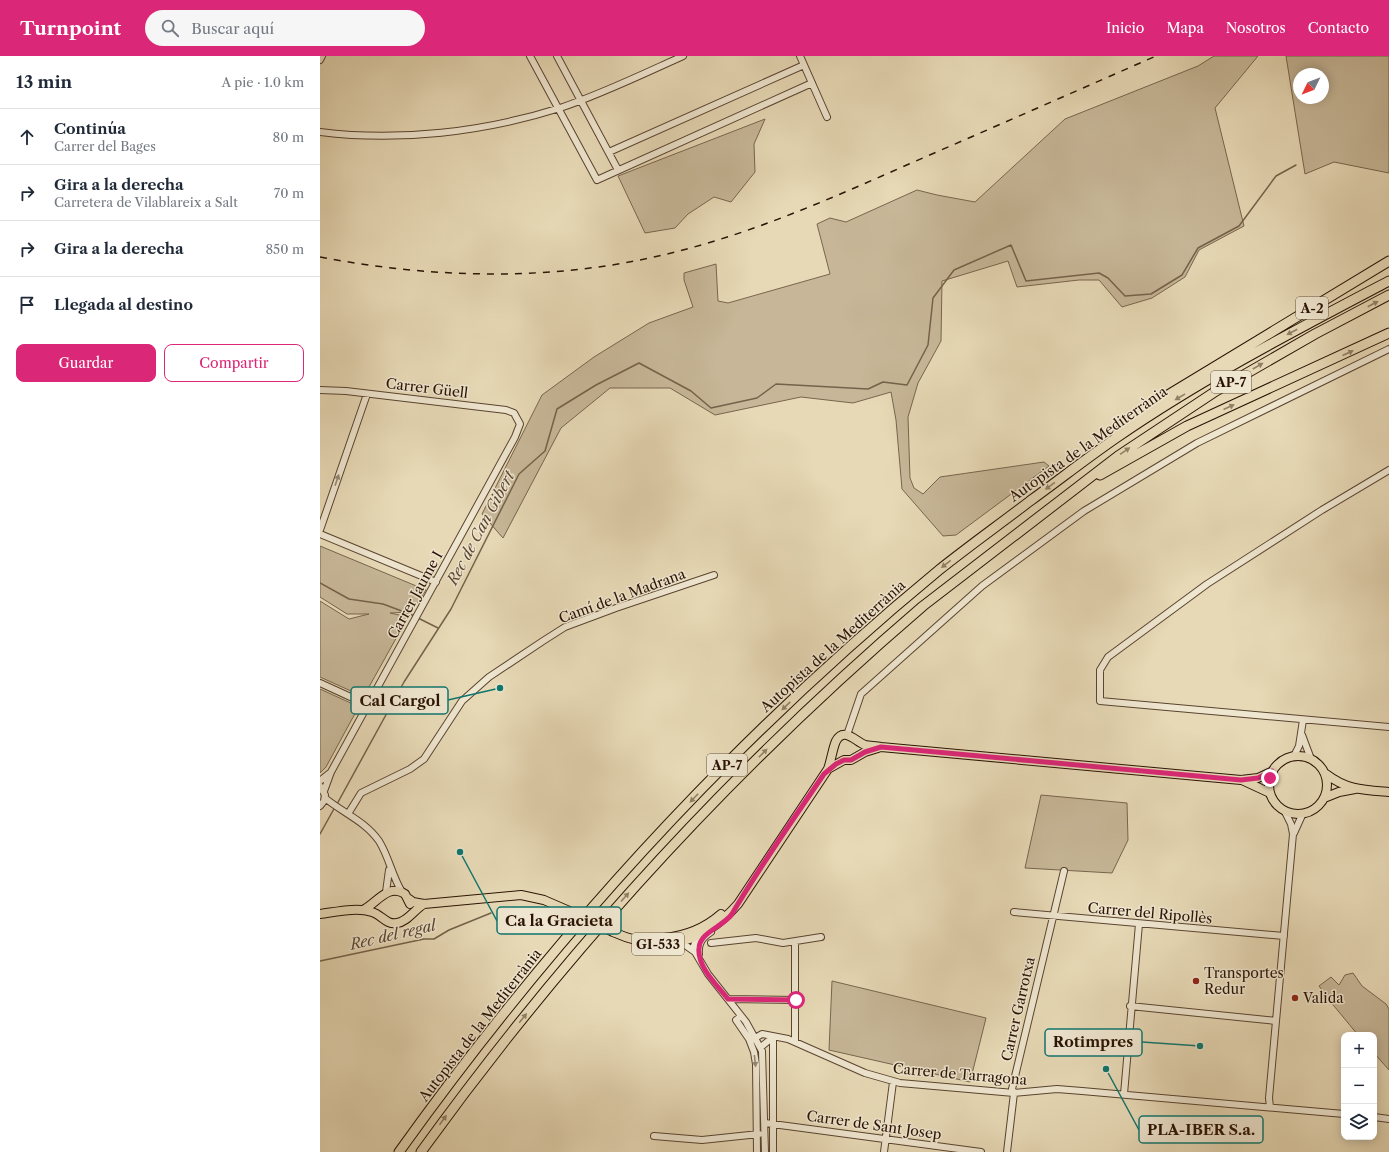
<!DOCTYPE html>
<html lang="es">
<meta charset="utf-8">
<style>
:root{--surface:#fff;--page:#f6f6f7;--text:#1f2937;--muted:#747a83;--line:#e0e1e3;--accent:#db2777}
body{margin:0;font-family:"Libre Caslon Text",serif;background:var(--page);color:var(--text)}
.controls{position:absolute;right:12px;bottom:12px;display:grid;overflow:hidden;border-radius:8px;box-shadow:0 2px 10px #0003}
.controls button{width:36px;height:36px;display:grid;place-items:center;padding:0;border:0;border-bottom:1px solid var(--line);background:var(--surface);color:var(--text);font:20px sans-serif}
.compass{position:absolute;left:973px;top:12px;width:36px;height:36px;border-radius:50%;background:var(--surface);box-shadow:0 2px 10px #0003;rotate:227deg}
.stop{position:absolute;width:12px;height:12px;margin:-9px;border:3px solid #db2777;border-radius:50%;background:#fff}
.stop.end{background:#db2777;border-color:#fff;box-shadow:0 1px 4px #0008}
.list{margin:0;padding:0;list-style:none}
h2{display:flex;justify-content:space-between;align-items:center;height:52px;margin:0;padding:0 16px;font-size:17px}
h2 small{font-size:13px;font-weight:400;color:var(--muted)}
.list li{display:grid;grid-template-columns:26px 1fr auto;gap:12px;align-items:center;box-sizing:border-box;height:56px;padding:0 16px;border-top:1px solid var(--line)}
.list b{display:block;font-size:15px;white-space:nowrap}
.list p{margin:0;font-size:13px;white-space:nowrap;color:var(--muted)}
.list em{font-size:13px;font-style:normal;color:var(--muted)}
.actions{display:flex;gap:8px;padding:12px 16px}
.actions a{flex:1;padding:9px 0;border:1px solid var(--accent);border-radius:8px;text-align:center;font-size:14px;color:var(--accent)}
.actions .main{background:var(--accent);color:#fff}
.icon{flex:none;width:22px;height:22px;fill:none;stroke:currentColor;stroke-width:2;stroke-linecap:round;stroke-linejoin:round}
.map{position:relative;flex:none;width:1069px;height:1096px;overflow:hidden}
header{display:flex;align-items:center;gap:24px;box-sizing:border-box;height:56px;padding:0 20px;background:var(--accent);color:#fff}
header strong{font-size:19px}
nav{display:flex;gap:22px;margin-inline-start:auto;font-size:14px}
.search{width:280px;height:36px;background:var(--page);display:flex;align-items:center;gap:10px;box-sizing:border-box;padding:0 14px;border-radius:22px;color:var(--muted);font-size:15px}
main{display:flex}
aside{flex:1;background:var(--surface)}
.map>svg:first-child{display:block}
.green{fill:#c7b798;stroke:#78654e;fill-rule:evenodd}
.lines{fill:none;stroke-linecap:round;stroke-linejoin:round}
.stream{stroke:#75624a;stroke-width:1.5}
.minor-casing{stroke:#594430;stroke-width:8}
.major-casing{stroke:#2a1304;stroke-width:10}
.highway-casing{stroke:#2a1304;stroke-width:11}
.minor{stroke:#efe6d0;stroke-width:6}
.major{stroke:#e7d9b6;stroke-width:8}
.highway{stroke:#e7d9b6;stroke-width:9}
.rail{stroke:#2a1304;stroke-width:1.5;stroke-dasharray:7 7;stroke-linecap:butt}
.major-bridge-casing{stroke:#2a1304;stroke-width:10;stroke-linecap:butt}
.major-bridge{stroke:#e7d9b6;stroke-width:8}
.oneway{fill:#928066}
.oneway2{fill:#968774}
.route{stroke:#db2777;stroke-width:5}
.poi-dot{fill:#8f2418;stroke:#efe6d0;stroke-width:1.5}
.labels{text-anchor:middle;stroke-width:3;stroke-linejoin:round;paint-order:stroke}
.shield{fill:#efe6d0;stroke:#655241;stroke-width:1}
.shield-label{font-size:13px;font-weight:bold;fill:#2a1304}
.street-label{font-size:14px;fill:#2a1304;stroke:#efe6d0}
.poi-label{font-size:14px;fill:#2a1304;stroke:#efe6d0;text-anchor:start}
.water-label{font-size:15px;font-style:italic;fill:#5c4733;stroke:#efe6d0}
.leader{fill:none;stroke:#0f766e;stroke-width:1.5}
.callout-dot{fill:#0f766e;stroke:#efe6d0;stroke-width:1.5}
.callout{fill:#efe6d0;stroke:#0f766e;stroke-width:1.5}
.callout-label{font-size:15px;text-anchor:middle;font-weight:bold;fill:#2a1304}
</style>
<header>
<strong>Turnpoint</strong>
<div class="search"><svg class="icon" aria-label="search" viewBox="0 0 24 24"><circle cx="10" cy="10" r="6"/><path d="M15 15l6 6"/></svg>Buscar aquí</div>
<nav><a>Inicio</a><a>Mapa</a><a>Nosotros</a><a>Contacto</a></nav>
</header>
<main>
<aside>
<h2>13 min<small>A pie · 1.0 km</small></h2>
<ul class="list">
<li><svg class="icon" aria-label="ahead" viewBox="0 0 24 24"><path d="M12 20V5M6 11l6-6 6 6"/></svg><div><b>Continúa</b><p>Carrer del Bages</p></div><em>80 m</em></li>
<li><svg class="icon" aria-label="right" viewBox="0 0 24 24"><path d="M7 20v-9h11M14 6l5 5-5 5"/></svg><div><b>Gira a la derecha</b><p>Carretera de Vilablareix a Salt</p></div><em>70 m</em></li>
<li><svg class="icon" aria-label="right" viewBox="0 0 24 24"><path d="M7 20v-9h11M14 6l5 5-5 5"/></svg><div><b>Gira a la derecha</b></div><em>850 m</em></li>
<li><svg class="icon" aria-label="arrive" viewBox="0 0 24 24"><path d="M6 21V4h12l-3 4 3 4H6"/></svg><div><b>Llegada al destino</b></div></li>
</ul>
<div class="actions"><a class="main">Guardar</a><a>Compartir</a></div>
</aside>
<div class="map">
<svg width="1069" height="1096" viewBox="0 0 1069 1096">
<rect width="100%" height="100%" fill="#e7d9b6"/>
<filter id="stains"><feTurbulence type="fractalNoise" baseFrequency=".005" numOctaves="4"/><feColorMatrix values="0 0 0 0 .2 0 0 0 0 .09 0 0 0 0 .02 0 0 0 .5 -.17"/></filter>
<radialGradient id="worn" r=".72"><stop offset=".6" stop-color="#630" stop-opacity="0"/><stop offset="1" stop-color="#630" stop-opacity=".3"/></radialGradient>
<path class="green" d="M894 0H938L895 52 924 170 879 194 865 221 832 242 802 251 779 224H759L697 231 688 205 622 225 621 285 598 327 588 361 590 422 594 432 603 438 620 421 724 406 729 410 636 479 623 480 582 433 576 364 571 336 533 347 481 341 395 359 350 332H290L241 372 183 482 162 458 222 339 274 301 329 267 373 251 364 224V217L396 208 398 245 408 247 510 218 497 168 510 162 526 166 597 134 617 139 655 146 745 63 878 10Z
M966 0H1069V117L1014 106 985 118ZM979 18H1003V42H979Z
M445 63 434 88 435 116 411 146 394 141 368 158 355 172 325 177 298 120Z
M0 490 106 534 91 556 70 557 88 561 45 638 42 640 0 621V545L29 563 49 558H27L0 541Z
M0 633 35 649 38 652 6 711 0 717Z
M721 739 807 747 808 784 792 817 705 812Z
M1033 917 1042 930 1066 948 1069 953V1014L1054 997V979H1038L1014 950 999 930 1011 921 1019 929 1025 919Z
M512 925 666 962 650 1026 509 994Z"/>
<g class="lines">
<path class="stream" d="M0 527 29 543 63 548 95 560
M98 562 118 572
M17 748 84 626 131 553 199 418 225 395 237 353 276 329 319 307 371 335 391 352 437 342 456 328 548 333 563 326 587 329 608 289 613 242 634 214 691 189 706 225 779 217 788 222 805 240 831 238 862 219 878 192 919 170 956 120 976 109
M0 778 15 751
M0 905 104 883H114L129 874 171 857"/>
<defs>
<path id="minor" d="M210 0 277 124 492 27
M237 0 298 114
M480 0 507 61
M0 4 2 0
M0 76C79 86 164 76 240 52 282 38 323 18 363 0
M289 96 484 9
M0 334 26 335 186 354 194 357 200 368 195 381 11 716 4 735
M1069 414 1002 454 887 528 788 601 780 614V645L1069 671
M0 474 47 338
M0 478 116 526
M0 627 48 649
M527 679 541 638 662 530 764 455 877 387 1069 293
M982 679 991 703
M974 700 979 690 983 664
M0 725 11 716
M0 730 5 739 4 745 0 750
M5 742C23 757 45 765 59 785 69 801 72 820 82 836
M28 758 41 737 90 713 104 703 142 645 169 621 223 585 245 571 296 552 394 519
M974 777 983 757
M66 836 69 814
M694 856 964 880
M377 879 374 890 375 896 388 918 426 966 442 995 445 1096
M475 886V986
M391 887 436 882 463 887 501 881
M354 890 365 889 375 896
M379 898C378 887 382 882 391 876
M408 943 476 944
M810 950 956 965
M421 960 416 964 429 983 434 996 436 1008 437 1096
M430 985 442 978 468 983 545 1017 580 1027 694 1037 737 1033 762 1035 1024 1058
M441 991 453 981
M804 1038 819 868
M950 1051 949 1042 973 778 971 768 964 754
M1054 1061 1069 1063
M445 1067 661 1096
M334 1080 382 1084 439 1078
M453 1096V981
M564 1096 573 1026
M687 1096 694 1037 692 1033 744 815"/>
<path id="major" d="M949 729a29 29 0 1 1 58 0a29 29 0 1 1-58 0Z
M508 713 524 704H531L545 696 558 692
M1006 718C1027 734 1043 734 1069 736
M922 724 950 737
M1004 742 1019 736 1035 733
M89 843 93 846 104 848 201 839 224 844 247 854
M43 854C57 847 68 827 85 838L90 848
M0 858C16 856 37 851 52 856 62 859 66 869 77 867 87 866 95 853 104 848
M293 876C342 898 382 889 418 848L508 713C511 705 513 691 516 685 524 670 536 686 545 689 550 690 556 690 561 691L921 724 938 722 953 715
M344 882C365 880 385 872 401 858"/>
<path id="highway" d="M797 379 804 368 838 345 1069 205
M780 419 867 370 1069 277
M79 1096C233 881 415 682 619 514 649 490 680 468 710 445 739 424 767 402 796 382 883 322 976 274 1069 225
M101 1096C246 895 415 711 603 550L798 400 896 335 995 278 1069 239"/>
</defs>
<use href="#minor" class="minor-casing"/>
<use href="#major" class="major-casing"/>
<use href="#highway" class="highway-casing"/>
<use href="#minor" class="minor"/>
<use href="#major" class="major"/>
<use href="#highway" class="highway"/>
<path class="rail" d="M0 201C106 221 214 225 320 204 415 185 501 147 589 108 672 72 754 36 836 0"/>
<defs>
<path id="major-bridge" d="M247 854 293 876"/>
</defs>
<use href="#major-bridge" class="major-bridge-casing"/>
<use href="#major-bridge" class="major-bridge"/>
</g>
<defs><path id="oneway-solid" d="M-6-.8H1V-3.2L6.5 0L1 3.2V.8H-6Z"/></defs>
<g class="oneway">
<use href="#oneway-solid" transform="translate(1053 248) rotate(-28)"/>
<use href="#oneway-solid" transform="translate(972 276) rotate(152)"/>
<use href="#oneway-solid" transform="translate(1028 297) rotate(-25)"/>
<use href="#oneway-solid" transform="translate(938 310) rotate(-30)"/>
<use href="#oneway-solid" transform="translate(860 341) rotate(149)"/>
<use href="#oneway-solid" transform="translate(909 351) rotate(-24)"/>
<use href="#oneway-solid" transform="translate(805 395) rotate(-34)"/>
<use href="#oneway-solid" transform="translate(730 430) rotate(144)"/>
<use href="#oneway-solid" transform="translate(626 508) rotate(142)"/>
<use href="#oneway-solid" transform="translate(466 650) rotate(136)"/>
<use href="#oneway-solid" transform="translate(443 697) rotate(-45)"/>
<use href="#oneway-solid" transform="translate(374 742) rotate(134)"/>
<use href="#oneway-solid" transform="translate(305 841) rotate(-48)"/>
<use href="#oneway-solid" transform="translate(203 962) rotate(-51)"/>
<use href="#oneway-solid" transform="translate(123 1064) rotate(-54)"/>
</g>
<g class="oneway2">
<use href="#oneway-solid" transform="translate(17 424) rotate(-71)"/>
<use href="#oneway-solid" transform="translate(435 1005) rotate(84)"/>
</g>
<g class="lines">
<path class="route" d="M476 944 408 943C397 929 377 911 379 892 380 876 404 870 412 858 440 810 473 764 504 718L516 708 524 704H531L545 696 561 691 921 724 938 722 952 715 950 722"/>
</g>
<g class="poi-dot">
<circle cx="876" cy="925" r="4"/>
<circle cx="975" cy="942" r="4"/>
</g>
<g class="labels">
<g class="shield">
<rect x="976" y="241" width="32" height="22" rx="3"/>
<rect x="891" y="315" width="40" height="22" rx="3"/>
<rect x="387" y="698" width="40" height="22" rx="3"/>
<rect x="312" y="877" width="52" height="22" rx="3"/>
</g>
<g class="shield-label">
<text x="992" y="257">A-2</text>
<text x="911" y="331">AP-7</text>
<text x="407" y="714">AP-7</text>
<text x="338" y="893">GI-533</text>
</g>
<g class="street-label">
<text transform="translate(107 332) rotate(7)" y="5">Carrer Güell</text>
<text transform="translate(768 388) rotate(-35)" y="5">Autopista de la Mediterrània</text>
<text transform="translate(95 539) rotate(-61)" y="5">Carrer Jaume I</text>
<text transform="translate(302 540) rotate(-20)" y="5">Camí de la Madrana</text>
<text transform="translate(513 590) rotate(-42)" y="5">Autopista de la Mediterrània</text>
<text transform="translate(830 857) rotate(5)" y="5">Carrer del Ripollès</text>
<text transform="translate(698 953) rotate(-77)" y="5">Carrer Garrotxa</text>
<text transform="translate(160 969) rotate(-52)" y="5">Autopista de la Mediterrània</text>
<text transform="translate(640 1018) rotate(5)" y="5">Carrer de Tarragona</text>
<text transform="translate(554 1069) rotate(8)" y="5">Carrer de Sant Josep</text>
</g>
<g class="poi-label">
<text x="884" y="922">Transportes<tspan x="884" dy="16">Redur</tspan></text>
<text x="983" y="947">Valida</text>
</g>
<g class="water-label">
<text transform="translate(161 472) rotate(-62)" y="5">Rec de Can Gibert</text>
<text transform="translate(73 879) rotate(-13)" y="5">Rec del regal</text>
</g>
</g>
<path class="leader" d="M180 632L128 644M140 796L177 865M880 990L822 986M786 1013L819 1074"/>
<g class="callout-dot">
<circle cx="180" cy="632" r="4"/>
<circle cx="140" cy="796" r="4"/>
<circle cx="880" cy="990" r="4"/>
<circle cx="786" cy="1013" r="4"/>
</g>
<g class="callout">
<rect x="31" y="631" width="97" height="27" rx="4"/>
<rect x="177" y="851" width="124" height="27" rx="4"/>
<rect x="725" y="973" width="97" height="27" rx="4"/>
<rect x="819" y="1060" width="124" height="27" rx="4"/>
</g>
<g class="callout-label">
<text x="80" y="650">Cal Cargol</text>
<text x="239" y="870">Ca la Gracieta</text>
<text x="773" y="991">Rotimpres</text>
<text x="881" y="1079">PLA-IBER S.a.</text>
</g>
<rect width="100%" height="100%" filter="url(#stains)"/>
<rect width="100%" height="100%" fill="url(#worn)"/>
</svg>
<div class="controls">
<button>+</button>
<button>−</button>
<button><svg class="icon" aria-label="layers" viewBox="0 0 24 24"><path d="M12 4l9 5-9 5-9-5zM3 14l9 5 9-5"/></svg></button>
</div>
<svg class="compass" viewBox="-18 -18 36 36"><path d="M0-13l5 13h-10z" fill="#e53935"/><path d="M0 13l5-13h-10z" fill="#747a83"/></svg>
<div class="stop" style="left:476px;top:944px"></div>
<div class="stop end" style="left:950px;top:722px"></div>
</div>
</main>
